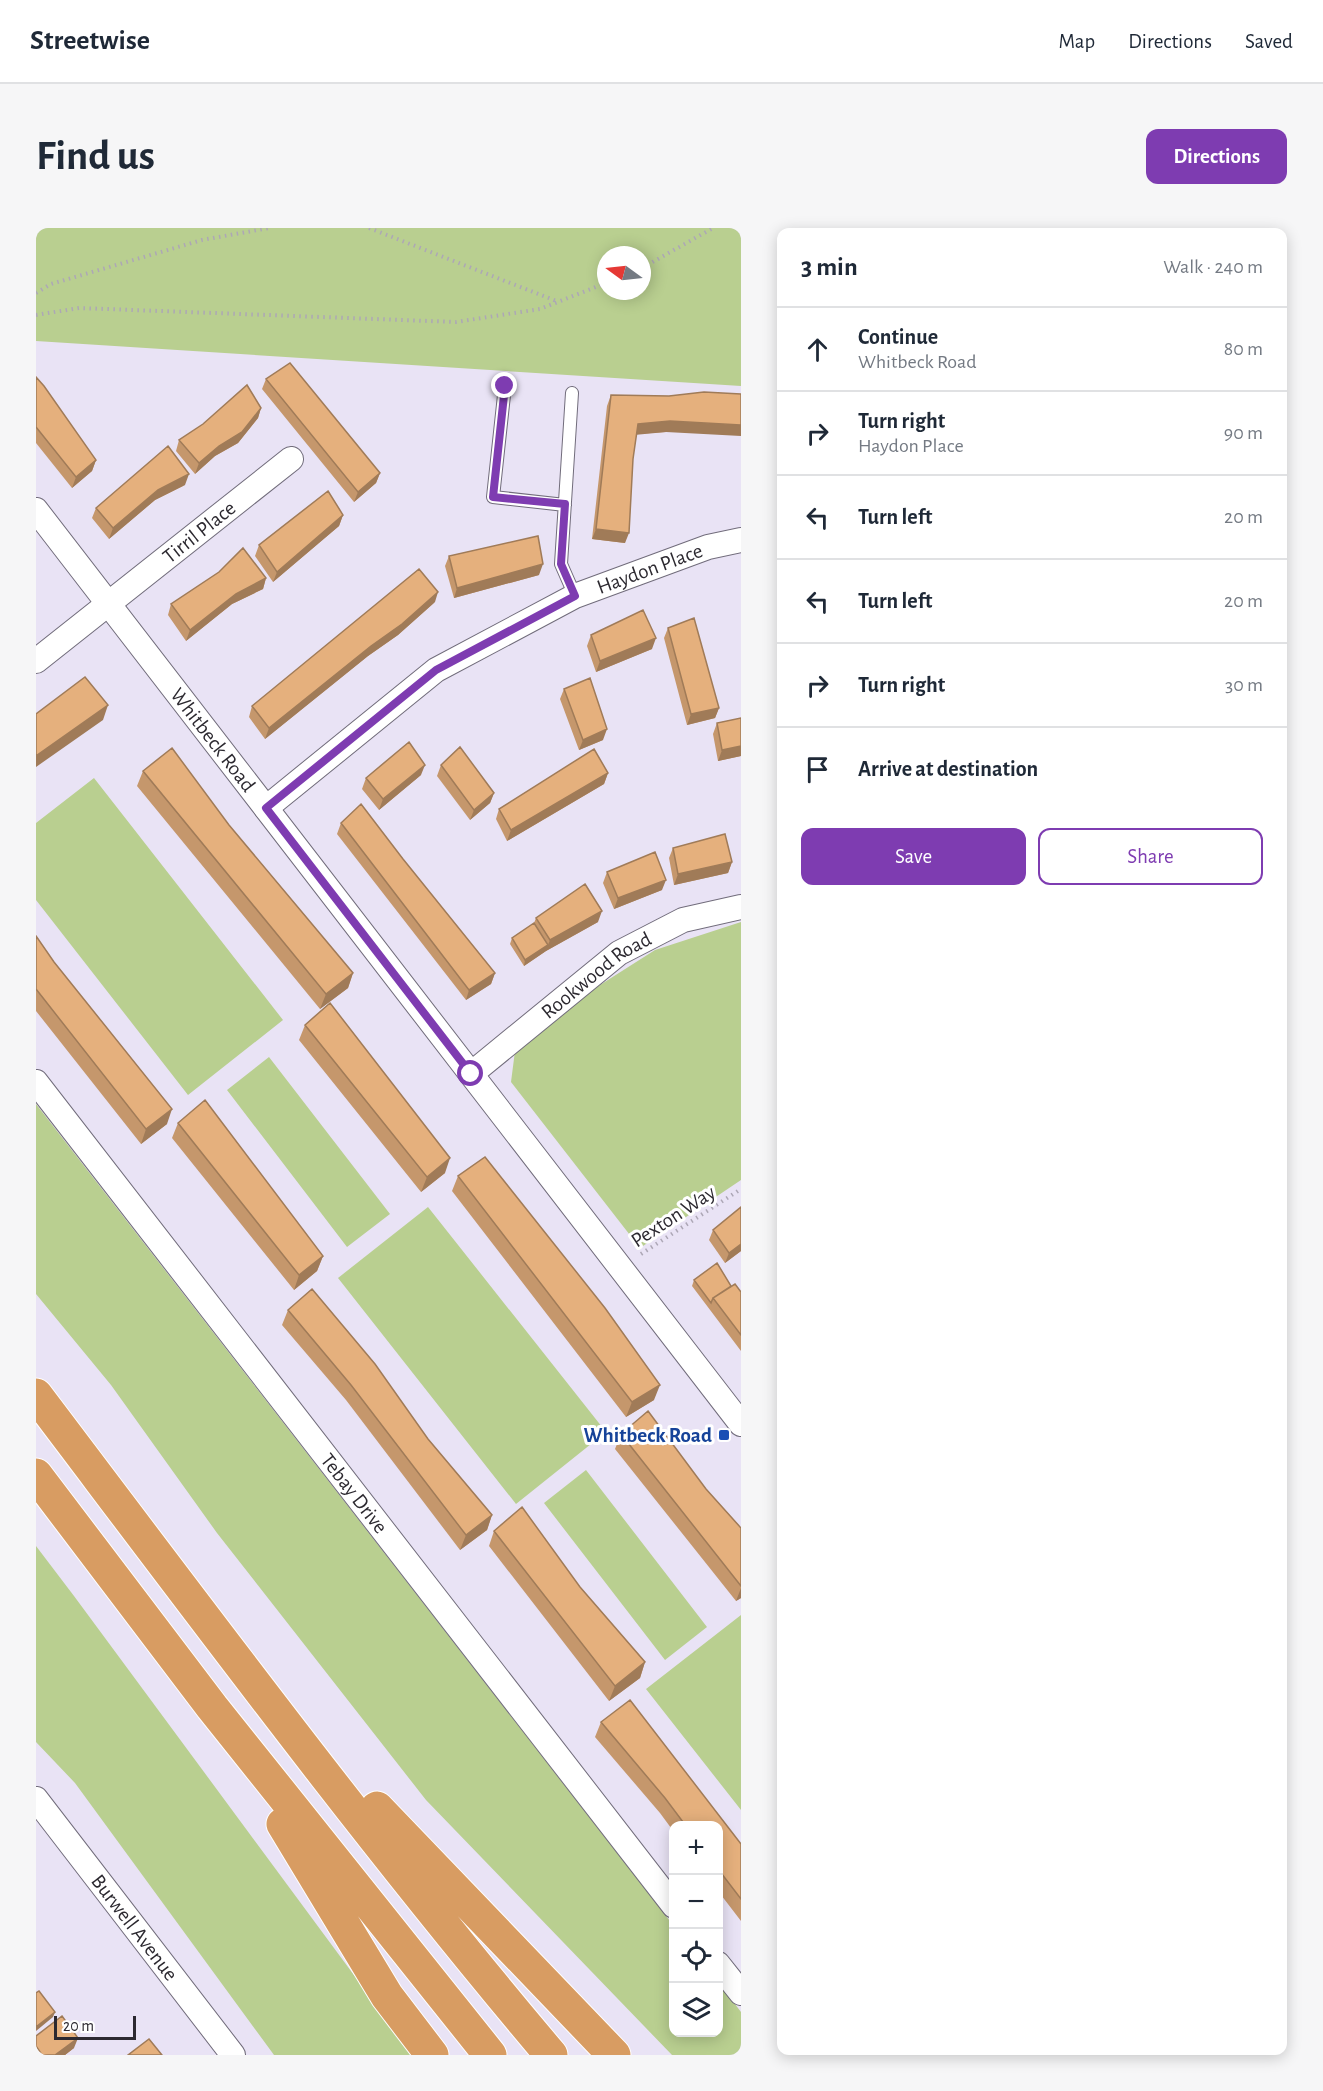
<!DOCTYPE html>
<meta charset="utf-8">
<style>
:root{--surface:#fff;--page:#f6f6f7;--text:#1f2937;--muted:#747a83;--line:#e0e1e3;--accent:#7e3cb1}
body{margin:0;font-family:"Alegreya Sans",sans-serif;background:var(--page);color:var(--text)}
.controls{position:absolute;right:18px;bottom:18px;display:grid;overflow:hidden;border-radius:12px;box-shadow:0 3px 15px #0003}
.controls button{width:54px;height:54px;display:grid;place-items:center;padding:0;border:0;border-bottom:2px solid var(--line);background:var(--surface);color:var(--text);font:30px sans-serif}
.compass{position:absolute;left:561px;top:18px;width:54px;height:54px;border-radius:50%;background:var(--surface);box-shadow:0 3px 15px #0003;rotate:285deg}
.scale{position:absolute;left:18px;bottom:15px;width:82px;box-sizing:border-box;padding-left:6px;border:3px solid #2c2930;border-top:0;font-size:16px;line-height:21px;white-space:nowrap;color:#2c2930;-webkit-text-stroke:4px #fff;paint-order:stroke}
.stop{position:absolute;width:18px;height:18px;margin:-14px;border:4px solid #7e3cb1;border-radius:50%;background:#fff}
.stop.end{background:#7e3cb1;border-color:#fff;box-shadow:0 2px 6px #0008}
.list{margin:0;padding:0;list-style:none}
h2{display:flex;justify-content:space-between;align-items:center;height:78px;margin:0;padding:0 24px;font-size:26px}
h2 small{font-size:20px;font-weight:400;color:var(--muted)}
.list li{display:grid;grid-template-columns:39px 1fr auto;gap:18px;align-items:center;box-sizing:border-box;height:84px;padding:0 24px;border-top:2px solid var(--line)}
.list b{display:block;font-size:22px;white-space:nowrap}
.list p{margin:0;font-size:20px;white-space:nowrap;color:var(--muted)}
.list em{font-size:20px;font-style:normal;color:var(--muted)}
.actions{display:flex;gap:12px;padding:18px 24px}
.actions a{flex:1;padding:14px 0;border:2px solid var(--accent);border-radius:12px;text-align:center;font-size:21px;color:var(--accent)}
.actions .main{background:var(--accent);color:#fff}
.icon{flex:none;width:33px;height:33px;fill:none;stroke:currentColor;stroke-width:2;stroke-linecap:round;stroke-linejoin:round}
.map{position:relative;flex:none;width:705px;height:1827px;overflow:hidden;border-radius:12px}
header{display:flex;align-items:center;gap:36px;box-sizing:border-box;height:84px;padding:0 30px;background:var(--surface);border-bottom:2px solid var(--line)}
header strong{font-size:28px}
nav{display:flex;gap:33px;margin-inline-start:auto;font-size:21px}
.intro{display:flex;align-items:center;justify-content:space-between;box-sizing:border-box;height:144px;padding:0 36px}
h1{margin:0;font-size:42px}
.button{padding:15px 27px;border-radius:12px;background:var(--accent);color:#fff;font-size:21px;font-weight:700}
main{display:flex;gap:36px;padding:0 36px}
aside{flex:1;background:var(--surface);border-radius:12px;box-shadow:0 3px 15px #0003}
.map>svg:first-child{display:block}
.green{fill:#b9cf90;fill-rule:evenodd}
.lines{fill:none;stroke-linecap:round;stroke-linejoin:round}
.service-casing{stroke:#716c7b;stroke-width:14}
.minor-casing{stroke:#716c7b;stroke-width:26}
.trunk-casing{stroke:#fff;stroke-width:35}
.path{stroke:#ada7b6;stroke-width:4;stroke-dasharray:1.5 4.5;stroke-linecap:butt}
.service{stroke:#fff;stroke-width:12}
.minor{stroke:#fff;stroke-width:24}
.trunk{stroke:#d89c62;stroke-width:33}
.wall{fill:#c5976c}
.shaded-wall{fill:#a07b58}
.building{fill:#e5b07d;stroke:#a07b58;stroke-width:1.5}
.route{stroke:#7e3cb1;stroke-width:8}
.transit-dot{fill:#1a4fb4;stroke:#fff;stroke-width:2}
.labels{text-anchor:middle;stroke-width:6;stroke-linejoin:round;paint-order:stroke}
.street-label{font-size:21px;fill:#2c2930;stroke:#fff}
.transit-label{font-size:21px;font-weight:bold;fill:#164399;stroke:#fff;text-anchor:end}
</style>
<header>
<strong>Streetwise</strong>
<nav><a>Map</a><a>Directions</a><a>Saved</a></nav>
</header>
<div class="intro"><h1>Find us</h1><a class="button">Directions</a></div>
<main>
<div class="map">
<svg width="705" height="1827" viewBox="0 0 705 1827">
<rect width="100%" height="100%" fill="#e9e3f5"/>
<path class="green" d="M0 0H705V158L0 113ZM570 27H606V63H570Z
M58 550 247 792 152 867 0 672V595Z
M705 694V952L604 1020 475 854 479 823 542 771 619 722Z
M233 829 354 986 311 1019 191 862Z
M0 876 637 1697 638 1804H682L683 1755 705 1784V1827H636L390 1572 181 1305 75 1157 0 1066Z
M392 979 570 1204 480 1276 302 1050Z
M550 1242 671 1399 629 1432 508 1275Z
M0 1318 38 1368 377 1827H238L39 1555 0 1514Z
M705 1387V1582L610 1461Z"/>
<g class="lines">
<defs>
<path id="service" d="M469 158 457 269 529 277
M536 165 525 336 539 368"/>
<g id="minor">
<path id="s1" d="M0 282 705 1196"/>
<path id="s2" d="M0 433 255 231"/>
<path id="s3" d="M230 580 400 442 539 368 672 319 705 312"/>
<path id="s4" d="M435 846 583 725 647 692 705 679"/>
<path id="s5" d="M0 854 638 1678"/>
<path id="s6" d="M0 1571 197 1827"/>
<path d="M682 1736 705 1765"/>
</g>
<path id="trunk" d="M0 1167C168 1389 335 1614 515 1827
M0 1247 176 1479 454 1827
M341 1580 578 1827
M247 1596 351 1768 396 1827"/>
</defs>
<use href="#service" class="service-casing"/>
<use href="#minor" class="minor-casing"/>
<use href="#trunk" class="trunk-casing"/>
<path class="path" d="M333 0 523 74
M606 40 677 0
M0 65 15 56 166 12 233 0
M0 87 43 80 420 94 504 81 570 55
M605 1026 705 961"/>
<use href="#service" class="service"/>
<use href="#minor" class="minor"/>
<use href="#trunk" class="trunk"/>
</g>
<path class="wall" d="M0 149 60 232 56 243 36 260 0 215Z
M230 151 344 245 340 255 318 274 226 161Z
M575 167 630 204 600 206 597 231 589 315 556 311 571 178Z
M225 180 222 190 202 215 179 228 159 246 140 223 143 212Z
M149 257 119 272 73 311 56 290 60 280Z
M307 287 303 298 237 354 219 328 223 317Z
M413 328 503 347 418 370 409 338Z
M230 350 227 361 196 376 150 413 132 387 135 376Z
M399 374 362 407 332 428 229 511 213 489 216 478Z
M632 400 683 480 679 490 651 497 628 410Z
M555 407 616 421 560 444 551 418Z
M528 461 567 512 543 522 524 471Z
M705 490V528L682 533 677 506 681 495Z
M405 537 458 565 454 575 434 592 401 548Z
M107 543 193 597 317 745 312 760 284 781 101 558Z
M572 545 568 556 471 613 460 591 463 581Z
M385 547 343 582 326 561 330 550Z
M305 595 459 745 455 756 430 772 301 606Z
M637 620 696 634 692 645 638 657 633 630Z
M571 644 626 662 578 681 567 655Z
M500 690 562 694 510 723 488 738 474 716 476 710 498 695Z
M0 708 131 896 105 916 0 783Z
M269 797 409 945 385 964 263 812Z
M142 895 287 1028 281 1043 258 1062 136 910Z
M422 948 618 1172 590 1189 416 963Z
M677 1002 705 1023 689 1035 673 1012Z
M658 1052 695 1058 705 1064V1123L656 1058Z
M252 1082 392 1211 456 1287 451 1302 424 1322 310 1172 246 1097Z
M585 1206 670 1261 705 1300V1370L700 1373 579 1221Z
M458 1303 544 1359 609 1434 604 1450 573 1473 453 1318Z
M565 1494 705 1616V1693L682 1663V1598H638V1604L624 1585 559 1509Z
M0 1808 38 1820 29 1827H0Z"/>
<path class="shaded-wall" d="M225 180 222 190 202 215 179 228 159 246 163 235Z
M634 193 705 197V208L630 204 598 207 602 196Z
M60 232 56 243 36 260 40 249Z
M344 245 340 255 318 274 322 264Z
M153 246 149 257 119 272 73 311 77 300 122 262Z
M307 287 303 298 237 354 241 344Z
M560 301 593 305 589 315 556 311Z
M507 336 503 347 418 370 421 360Z
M230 350 227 361 196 376 150 413 154 402 200 366Z
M402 364 399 374 362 407 332 428 229 511 233 500Z
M620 410 616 421 560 444 564 433Z
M72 477 67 492 0 539V528Z
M683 480 679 490 651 497 655 486Z
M571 501 567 512 543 522 547 512Z
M705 518V528L682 533 686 522Z
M389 537 385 547 343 582 347 571Z
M572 545 568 556 471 613 475 602Z
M458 565 454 575 434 592 438 582Z
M696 634 692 645 638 657 642 646Z
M630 652 626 662 578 681 582 670Z
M566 683 562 694 510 723 488 738 489 732 512 717 514 712Z
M317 745 312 760 284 781 290 766Z
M459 745 455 756 430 772 433 762Z
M136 881 131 896 105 916 110 901Z
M414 930 409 945 385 964 391 949Z
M705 1016V1023L689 1035 693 1025Z
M287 1028 281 1043 258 1062 263 1047Z
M624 1157 618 1172 590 1189 596 1174Z
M456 1287 451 1302 424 1322 430 1307Z
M705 1360V1370L700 1373Z
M609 1434 604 1450 573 1473 579 1458Z
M19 1784 17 1789 0 1803V1799Z
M42 1810 38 1820 29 1827H19Z"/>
<path class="building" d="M254 135 344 245 322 264 230 151Z
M0 149 8 158 60 232 40 249 0 199Z
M211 157 225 180 206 204 183 218 163 235 143 212 167 196Z
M668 164 705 166V197L634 193 602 196 597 231 593 305 560 301 575 167 633 168Z
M132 218 153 246 122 262 77 300 60 280Z
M292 263 307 287 241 344 223 317Z
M502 308 507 336 421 360 413 328Z
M207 320 230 350 200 366 154 402 135 376 183 344Z
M383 341 402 364 366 396 335 418 233 500 216 478Z
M607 382 620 410 564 433 555 407Z
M658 390 683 480 655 486 632 400Z
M49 449 72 477 0 528V486Z
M554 450 571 501 547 512 528 461Z
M705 490V518L686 522 681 495Z
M373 514 389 537 347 571 330 550Z
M424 519 458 565 438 582 405 537Z
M136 520 193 597 317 745 290 766 107 543Z
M558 521 572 545 475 602 463 581Z
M325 576 367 631 459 745 433 762 305 595Z
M689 606 696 634 642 646 637 620Z
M619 624 630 652 582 670 571 644Z
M549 656 566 683 514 712 500 690Z
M498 695 512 717 489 732 476 710Z
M0 708 18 734 136 881 110 901 0 761Z
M294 775 414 930 391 949 269 797Z
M169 872 287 1028 263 1047 142 895Z
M449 929 569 1080 624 1157 596 1174 422 948Z
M705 979V1016L693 1025 677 1002Z
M681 1035 695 1058 677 1070 675 1075 658 1052Z
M699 1056 705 1064V1107L677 1070Z
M276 1061 339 1136 392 1211 456 1287 430 1307 315 1157 252 1082Z
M612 1183 670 1261 705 1300V1358L585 1206Z
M486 1279 544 1359 609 1434 579 1458 458 1303Z
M594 1472 705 1616V1671L682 1641V1598H650L629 1570 565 1494Z
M3 1763 19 1784 0 1799V1765Z
M26 1788 42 1810 19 1827H6L0 1818V1808Z
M113 1811 126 1827H92Z"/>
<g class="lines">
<path class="route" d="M435 846 230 580 400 442 539 368 525 336 529 276 457 269 469 158"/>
</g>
<rect class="transit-dot" x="682" y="1201" width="12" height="12" rx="3"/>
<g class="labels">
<g class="street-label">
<text dy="7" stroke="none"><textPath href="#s2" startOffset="208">Tirril Place</textPath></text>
<text dy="7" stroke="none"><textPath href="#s3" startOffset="456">Haydon Place</textPath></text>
<text dy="7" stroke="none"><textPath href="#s1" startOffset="290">Whitbeck Road</textPath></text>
<text dy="7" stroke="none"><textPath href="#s4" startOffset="160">Rookwood Road</textPath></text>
<text transform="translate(637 988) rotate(-33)" y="7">Pexton Way</text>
<text dy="7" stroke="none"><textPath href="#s5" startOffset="520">Tebay Drive</textPath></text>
<text dy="7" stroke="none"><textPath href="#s6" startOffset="162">Burwell Avenue</textPath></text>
</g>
<g class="transit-label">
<text x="676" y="1214">Whitbeck Road</text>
</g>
</g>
</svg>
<div class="controls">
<button>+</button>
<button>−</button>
<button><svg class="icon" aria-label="locate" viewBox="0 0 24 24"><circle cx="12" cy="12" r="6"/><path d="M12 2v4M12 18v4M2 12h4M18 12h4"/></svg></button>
<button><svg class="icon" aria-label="layers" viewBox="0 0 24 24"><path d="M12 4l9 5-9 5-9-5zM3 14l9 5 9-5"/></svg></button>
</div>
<svg class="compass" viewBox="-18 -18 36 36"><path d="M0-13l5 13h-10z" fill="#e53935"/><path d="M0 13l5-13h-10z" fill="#747a83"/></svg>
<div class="scale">20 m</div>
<div class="stop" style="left:435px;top:846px"></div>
<div class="stop end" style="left:469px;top:158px"></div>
</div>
<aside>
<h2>3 min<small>Walk · 240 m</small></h2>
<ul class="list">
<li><svg class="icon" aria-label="ahead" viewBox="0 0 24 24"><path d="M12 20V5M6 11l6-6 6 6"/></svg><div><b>Continue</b><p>Whitbeck Road</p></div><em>80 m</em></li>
<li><svg class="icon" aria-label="right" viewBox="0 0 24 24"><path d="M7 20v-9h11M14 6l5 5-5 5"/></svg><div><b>Turn right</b><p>Haydon Place</p></div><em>90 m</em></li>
<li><svg class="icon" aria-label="left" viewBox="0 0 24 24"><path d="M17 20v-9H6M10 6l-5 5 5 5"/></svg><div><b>Turn left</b></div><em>20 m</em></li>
<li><svg class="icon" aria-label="left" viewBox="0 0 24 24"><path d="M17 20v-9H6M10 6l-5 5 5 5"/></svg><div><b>Turn left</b></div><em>20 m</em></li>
<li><svg class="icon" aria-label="right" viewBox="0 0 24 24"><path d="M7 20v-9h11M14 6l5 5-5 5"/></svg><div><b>Turn right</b></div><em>30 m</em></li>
<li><svg class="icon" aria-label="arrive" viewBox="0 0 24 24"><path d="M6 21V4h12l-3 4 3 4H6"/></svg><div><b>Arrive at destination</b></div></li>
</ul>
<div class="actions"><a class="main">Save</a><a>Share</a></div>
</aside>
</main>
